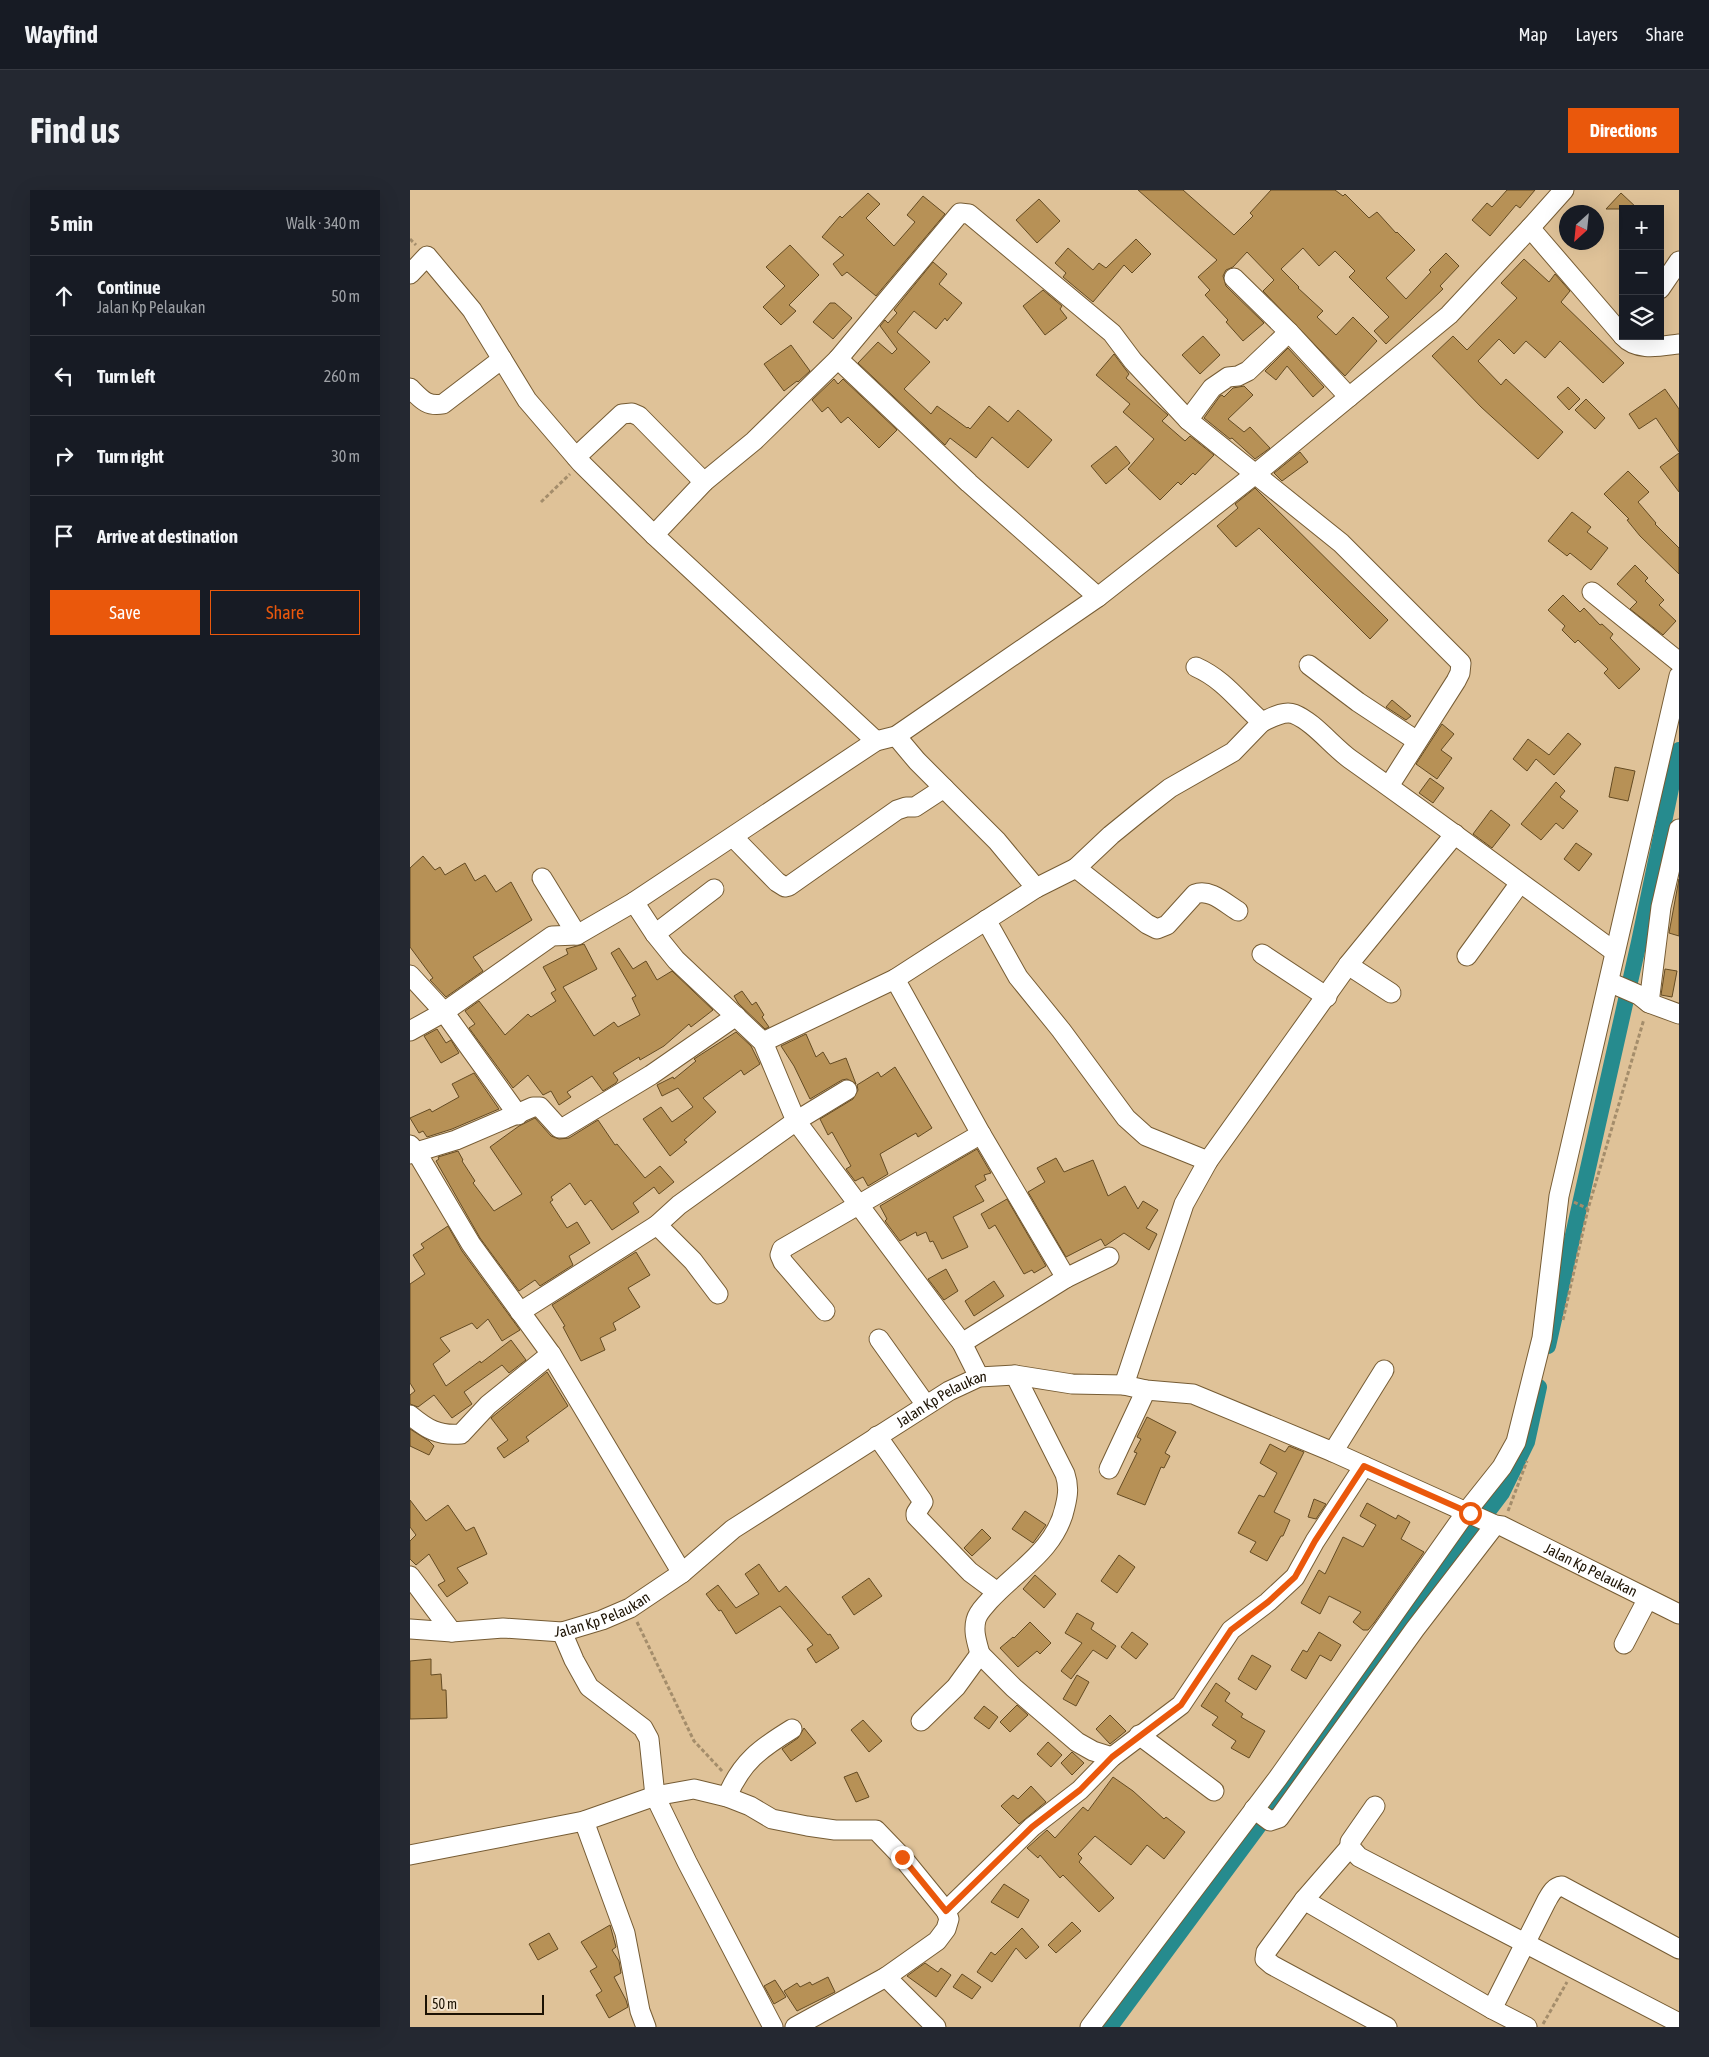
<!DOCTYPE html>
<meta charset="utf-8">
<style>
:root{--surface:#171b24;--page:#242831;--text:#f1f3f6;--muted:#9ea1a6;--line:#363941;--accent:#ea580c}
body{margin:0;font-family:"Asap Condensed",sans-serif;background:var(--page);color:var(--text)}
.controls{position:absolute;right:15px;top:15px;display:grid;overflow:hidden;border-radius:0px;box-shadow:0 5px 20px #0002}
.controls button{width:45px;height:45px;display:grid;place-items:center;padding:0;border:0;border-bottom:1px solid var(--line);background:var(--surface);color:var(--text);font:25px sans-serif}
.compass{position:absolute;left:1149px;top:15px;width:45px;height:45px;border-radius:50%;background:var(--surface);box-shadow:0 5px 20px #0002;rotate:207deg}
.scale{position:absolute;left:15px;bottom:12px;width:119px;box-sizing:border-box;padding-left:5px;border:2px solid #1c1203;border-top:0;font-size:14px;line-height:18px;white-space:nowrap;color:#1c1203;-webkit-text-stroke:4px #f4e5d0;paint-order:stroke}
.stop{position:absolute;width:15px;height:15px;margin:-11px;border:4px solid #ea580c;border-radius:50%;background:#fff}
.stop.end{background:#ea580c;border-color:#fff;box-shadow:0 1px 5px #0008}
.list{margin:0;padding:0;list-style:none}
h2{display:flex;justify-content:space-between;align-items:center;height:65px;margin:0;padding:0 20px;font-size:21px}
h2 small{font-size:16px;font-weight:400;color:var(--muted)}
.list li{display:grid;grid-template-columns:32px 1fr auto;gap:15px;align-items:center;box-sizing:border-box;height:80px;padding:0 20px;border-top:1px solid var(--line)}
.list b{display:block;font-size:19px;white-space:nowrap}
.list p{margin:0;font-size:16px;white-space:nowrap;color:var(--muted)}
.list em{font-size:16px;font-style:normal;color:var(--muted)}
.actions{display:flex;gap:10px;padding:15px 20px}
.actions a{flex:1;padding:11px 0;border:1px solid var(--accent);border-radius:0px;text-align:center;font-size:18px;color:var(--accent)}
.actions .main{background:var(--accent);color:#fff}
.icon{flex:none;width:28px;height:28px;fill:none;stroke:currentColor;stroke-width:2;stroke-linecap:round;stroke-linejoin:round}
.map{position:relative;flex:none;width:1269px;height:1837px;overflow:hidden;border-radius:0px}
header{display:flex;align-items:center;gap:30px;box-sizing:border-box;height:70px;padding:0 25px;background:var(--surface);border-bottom:1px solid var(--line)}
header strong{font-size:24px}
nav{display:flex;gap:28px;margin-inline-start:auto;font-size:18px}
.intro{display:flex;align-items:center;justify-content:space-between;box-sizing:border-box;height:120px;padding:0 30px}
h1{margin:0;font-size:35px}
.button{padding:12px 22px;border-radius:0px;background:var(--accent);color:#fff;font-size:18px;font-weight:700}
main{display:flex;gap:30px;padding:0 30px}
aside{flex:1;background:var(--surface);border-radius:0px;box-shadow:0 5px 20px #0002}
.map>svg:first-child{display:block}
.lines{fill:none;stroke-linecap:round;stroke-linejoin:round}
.canal{stroke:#268b8e;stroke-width:16}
.building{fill:#b79156;stroke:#644b23}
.minor-casing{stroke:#765c34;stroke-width:21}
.path{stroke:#a48d6b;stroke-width:3;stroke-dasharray:4 2.5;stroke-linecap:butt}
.minor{stroke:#fff;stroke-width:19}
.route{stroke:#ea580c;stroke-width:6}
.labels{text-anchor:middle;stroke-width:4.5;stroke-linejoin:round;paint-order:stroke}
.street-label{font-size:15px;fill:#1c1203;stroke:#f4e5d0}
</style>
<header>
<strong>Wayfind</strong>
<nav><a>Map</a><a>Layers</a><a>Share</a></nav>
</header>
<div class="intro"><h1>Find us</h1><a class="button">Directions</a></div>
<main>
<aside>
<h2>5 min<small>Walk · 340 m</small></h2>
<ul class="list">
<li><svg class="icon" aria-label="ahead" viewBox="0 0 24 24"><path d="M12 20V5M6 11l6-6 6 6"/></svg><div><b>Continue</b><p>Jalan Kp Pelaukan</p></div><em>50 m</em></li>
<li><svg class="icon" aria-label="left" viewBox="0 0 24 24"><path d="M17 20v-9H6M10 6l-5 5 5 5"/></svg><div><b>Turn left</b></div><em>260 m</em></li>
<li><svg class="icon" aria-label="right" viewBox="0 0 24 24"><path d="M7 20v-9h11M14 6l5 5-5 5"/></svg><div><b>Turn right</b></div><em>30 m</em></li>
<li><svg class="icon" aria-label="arrive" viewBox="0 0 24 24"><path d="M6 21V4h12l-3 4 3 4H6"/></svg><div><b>Arrive at destination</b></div></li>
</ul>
<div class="actions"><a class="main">Save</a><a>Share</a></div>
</aside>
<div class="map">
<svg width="1269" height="1837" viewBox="0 0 1269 1837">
<rect width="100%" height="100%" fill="#dfc298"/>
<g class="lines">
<path class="canal" d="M1138 1156 1229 752 1269 560
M700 1837 859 1622 1020 1398 1092 1303 1117 1252 1129 1197"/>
</g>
<path class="building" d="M728 0H773L824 45 843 26 840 23 861 0H925L933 6 935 4 959 28 967 22 986 43 987 42 1005 60 976 88 996 109 1021 82 1019 80 1036 63 1049 76 1030 96 1033 99 976 154 964 141 979 127 939 87 945 81 925 61 909 76 893 58 871 79 889 97 888 98 913 121 907 127 926 145 943 127 967 151 935 186 853 101 864 90 837 62 823 77 816 80 813 86 816 96 854 133 833 151 816 132 818 130 795 105 800 100 788 87 807 70Z
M1097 0H1125L1110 18 1106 15 1080 46 1062 30 1077 13 1082 17Z
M458 3 470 14 456 28 484 56 505 32 497 25 513 6 535 24 466 106 437 82 432 86 423 74 434 65 412 47 430 26 432 28Z
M1211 3 1228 19H1196Z
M629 9 650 31 627 53 606 30Z
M726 49 741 64 722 83 714 75 683 112 653 87 656 83 645 73 658 58 683 80 689 73 696 78Z
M380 55 409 85 379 115 386 121 371 135 353 117 375 96 356 77Z
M1114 69 1139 92 1145 84 1160 101 1151 112 1214 173 1193 193 1150 151 1135 168 1116 151 1104 164 1089 149 1068 171 1091 195 1096 189 1153 242 1128 269 1071 217 1022 166 1043 146 1057 160 1107 108 1091 93Z
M523 72 537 84 529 94 552 113 537 131 535 128 526 139 504 121 487 142 520 172 494 199 521 224 527 216 557 238 558 237 560 239 579 216 598 232 608 220 642 250 618 278 582 247 566 268 540 248 535 255 448 173 468 152 482 164 487 159 470 136 475 130 478 133 487 123 484 120Z
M633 100 652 116 650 119 657 128 635 145 613 116Z
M420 113H425L442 128 423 149 403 132Z
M793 146 810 165 790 184 772 165Z
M381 155 400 181 388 192 387 191 374 201 354 174Z
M878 158 914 197 903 207 877 176 866 190 855 181Z
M704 164 719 184 716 188 758 225 752 231 775 251 780 246 804 265 785 285 783 283 771 295 768 292 750 310 718 279 744 249 713 222 720 214 686 185Z
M424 189 428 194 433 189 487 240 469 258 438 227 431 233 418 217 412 222 402 210Z
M834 196 843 205 818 229 834 242 840 237 860 258 845 269 822 248 820 249 794 228 810 206 812 205 814 207 823 198Z
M1158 197 1170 209 1159 220 1147 207Z
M1255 199 1269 219V262L1246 228 1229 239 1219 224Z
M1176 209 1195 228 1185 239 1165 220Z
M706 256 720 273 696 294 681 276Z
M890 262 898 272 872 291 864 283Z
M1269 263V302L1250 277Z
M1218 281 1239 302 1228 312 1246 333 1245 334 1269 358V384L1230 346 1217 330 1219 329 1194 304Z
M845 298 978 430 960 449 849 338 826 357 807 336 828 318 825 314Z
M1162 322 1181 337 1177 342 1198 358 1181 380 1160 363 1157 366 1138 351Z
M1225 375 1238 388 1235 391 1254 410 1249 415 1266 431 1253 445 1220 419 1227 412 1207 394Z
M1153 405 1170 422 1174 418 1190 435 1192 434 1203 444 1200 448 1230 479 1209 499 1194 483 1198 479 1168 450 1165 453 1152 440 1155 436 1138 420Z
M982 510 1001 526 996 530 976 517Z
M1032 534 1044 544 1031 560 1042 568 1027 589 1006 574Z
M1158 543 1171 554 1144 585 1126 569 1117 581 1103 569 1118 549 1139 565Z
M1205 577 1225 581 1218 611 1199 607Z
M1020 588 1034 598 1023 613 1009 603Z
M1146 592 1155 601 1150 607 1168 621 1153 639 1146 633 1131 650 1111 634Z
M1081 620 1100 635 1082 658 1063 644Z
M1166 653 1182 664 1169 681 1154 669Z
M13 666 25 680 30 677 35 685 55 673 65 691 75 685 86 702 101 692 122 730 63 767 73 781 36 807 20 790 23 788 0 757V678Z
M1269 689V746L1259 743Z
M174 754 187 779 153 797 184 846 204 832 208 837 230 825 222 808 226 806 201 763 209 758 223 779 236 771 247 790 262 781 303 820 281 837 279 834 254 856 230 870 229 867 203 883 208 890 206 893 193 901 182 886 157 902 161 907 149 915 141 901 133 905 118 885 103 898 59 838 65 834 55 821 69 811 95 845 118 824 121 827 146 811 141 803 146 800 133 777 158 764 156 759Z
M1255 779 1267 781 1262 807 1251 805Z
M332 801 342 815 346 812 354 825 352 827 359 837 355 839 328 813 324 806Z
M27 839 36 853 41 850 49 863 31 873 14 846Z
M326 842 341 856 350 874 334 885 331 880 293 908 306 922 274 950 277 952 260 966 233 929 251 917 262 932 283 917 268 898 252 906 247 895 263 887 264 889 286 871 284 869Z
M396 844 406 867 413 862 420 874 436 868 446 894 437 889 432 890 400 909 384 876 371 856Z
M485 877 522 938 508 947 506 943 470 964 478 984 458 996 453 987 445 991 436 979 441 976 422 942 418 945 410 929 443 909 448 900 447 895 468 882 471 887Z
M64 883 89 919 42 939 17 947 13 941 9 943 0 928 20 919 22 922 49 907 42 894Z
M125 928 141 946 149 949 159 948 188 930 205 955 207 954 235 988 250 976 264 992 249 1004 244 997 223 1013 229 1022 202 1040 181 1010 175 1015 160 993 141 1007 143 1010 140 1012 157 1038 167 1032 180 1053 159 1066 163 1075 130 1096 125 1090 109 1101 70 1048 26 971 29 969 28 967 48 961 53 970 52 971 65 991 63 993 84 1021 112 1004 80 957 109 936Z
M567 959 581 983 574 985 576 990 565 996 574 1011 543 1027 558 1057 532 1069 523 1051 520 1052 516 1042 507 1046 506 1042 490 1051 475 1031 477 1029 470 1016Z
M646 968 654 982 683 970 698 1006 715 996 728 1019 733 1011 748 1020 736 1038 747 1044 739 1060 714 1043 695 1056 691 1049 656 1067 618 1002 635 992 627 978Z
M597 1009 636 1076 624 1083 622 1080 614 1084 585 1035 579 1039 571 1024Z
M38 1036 52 1061 110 1140 92 1151 78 1129 67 1139 62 1133 30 1148 40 1161 23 1174 36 1196 70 1171 71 1173 101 1150 116 1170 99 1183 92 1175 54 1202 62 1214 42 1228 24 1205 8 1217 0 1214V1205L5 1201 0 1193V1094L15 1084 3 1065 14 1058 11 1054Z
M226 1062 240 1085 218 1098 230 1117 203 1133 206 1140 190 1148 195 1160 171 1171 153 1137 155 1136 142 1115Z
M536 1079 548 1101 534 1110 518 1089Z
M584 1091 594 1106 564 1126 555 1111Z
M137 1182 158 1216 116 1247 119 1251 94 1268 87 1258 98 1250 81 1228Z
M737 1227 766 1242 755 1263 760 1266 754 1278 751 1277 735 1315 707 1304 727 1263 724 1262 731 1249 727 1247Z
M0 1239 19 1251 24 1256 19 1265 0 1256Z
M860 1254 875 1262 879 1256 894 1262 864 1322 880 1330 873 1346H871L857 1371 840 1362 846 1352 828 1343 849 1305 854 1307 867 1283 850 1273Z
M904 1309 916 1314 906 1329 898 1327Z
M0 1310 16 1331 38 1315 56 1341 64 1337 77 1364 47 1378 58 1393 37 1407 28 1395 35 1391 19 1364 6 1375 0 1369V1351L6 1345 0 1337Z
M957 1313 986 1329 988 1325 1000 1332 991 1349 1014 1362 964 1433 958 1440H953L943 1432 951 1422 919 1406 910 1424 891 1413 909 1380 915 1384 933 1347 953 1357 966 1335 950 1326Z
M615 1321 636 1335 623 1353 602 1339Z
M572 1339 581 1348 562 1366 554 1358Z
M709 1365 725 1377 707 1403 691 1391Z
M349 1374 369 1402 376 1396 418 1445 420 1444 429 1458 406 1473 397 1459 403 1455 370 1416 326 1444 311 1420 309 1421 296 1404 308 1395 326 1418 349 1404 335 1384Z
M625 1385 646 1404 634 1418 613 1399Z
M459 1388 472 1406 444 1425 432 1407Z
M667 1423 684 1433 681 1439 706 1456 697 1469 683 1460 661 1489 651 1481 672 1453 655 1443Z
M620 1432 641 1453 630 1464 627 1461 608 1477 590 1458 603 1447 604 1448Z
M722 1442 738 1454 726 1469 711 1457Z
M909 1442 931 1455 921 1471 910 1465 896 1489 881 1480 893 1460 897 1462Z
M842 1465 861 1476 846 1500 828 1489Z
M21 1469V1485L31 1484 32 1500H36L37 1528 0 1529V1471Z
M667 1485 679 1492 666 1516 653 1509Z
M806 1493 820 1503 815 1511 833 1524 831 1527 855 1541 839 1568 821 1558 826 1551 802 1535 808 1527 791 1516Z
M607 1515 618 1525 600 1542 590 1532Z
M574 1516 588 1527 579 1539 564 1528Z
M700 1525 716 1541 700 1554 686 1539Z
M453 1530 472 1551 459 1562 441 1540Z
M394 1538 406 1553 381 1571 372 1559 388 1548Z
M638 1552 652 1565 641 1577 627 1564Z
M662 1562 674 1573 662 1585 651 1573Z
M447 1582 459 1607 446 1612 434 1587Z
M703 1587 723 1601 754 1629 756 1627 775 1642 754 1669 737 1655 721 1675 685 1646 668 1664 672 1668 669 1672 704 1708 689 1722 653 1685 650 1688 630 1665 628 1668 617 1658 637 1640 645 1648 673 1617 678 1621Z
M621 1596 636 1612 609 1634 591 1616 603 1605 608 1609Z
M594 1694 619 1710 608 1728 581 1712Z
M662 1732 671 1741 646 1763 638 1755Z
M200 1735 206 1757 202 1760 209 1771 211 1783 204 1787 216 1810 218 1817 199 1828 186 1805 192 1801 180 1781 187 1777 171 1752Z
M612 1738 629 1757 616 1769 606 1758 582 1792 567 1782 581 1762 585 1765Z
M139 1743 148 1759 128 1770 119 1754Z
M515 1773 528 1782 531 1778 541 1785 526 1807 497 1786Z
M552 1784 571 1797 562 1809 543 1797Z
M418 1787 425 1802 387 1821 374 1801 387 1793 390 1797 400 1792 402 1795Z
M365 1790 376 1807 364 1814 354 1796Z"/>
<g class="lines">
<defs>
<g id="minor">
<path d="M1120 38 1154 0"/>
<path d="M0 84 17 66 62 120 117 210 171 273 244 345 466 551"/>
<path d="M824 88 879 142 939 207"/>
<path d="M1250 99 1269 71"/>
<path d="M1213 146C1227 162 1251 156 1269 154"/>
<path d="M428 169 550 23 559 24 702 143 723 171 778 230 931 353 1051 473 1050 483 1046 491 979 596"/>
<path d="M0 198C11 209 17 217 33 214L92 169"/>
<path d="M778 230 802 198 818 187 828 186 838 181 879 142"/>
<path d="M166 267 212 224 222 223 229 226 294 292"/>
<path d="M244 345 294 292 344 251 428 169 559 293 688 407"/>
<path d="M1182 402 1269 472"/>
<path d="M899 475 948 512 1007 551"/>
<path d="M852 532C861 528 874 520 884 524 904 532 922 556 940 569 1029 632 1116 697 1205 762"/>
<path d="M323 647 367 692 375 697 379 696 487 620 496 617H505L534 598"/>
<path d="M666 678 701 645 733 619 760 598 823 562 852 532C829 512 815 490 786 477"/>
<path d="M132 688 167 745"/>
<path d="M626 698 666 678 737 734 747 739 757 735 785 704C800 698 816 714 828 721"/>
<path d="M224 712 245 744 266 770 353 852 386 931 552 1153 569 1187"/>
<path d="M576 730 608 787 651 840 716 928 736 946 798 971"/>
<path d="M245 744 304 699"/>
<path d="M852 764 917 807"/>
<path d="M1057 766 1110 693"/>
<path d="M938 775 981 803"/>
<path d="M0 785 34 822 108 925"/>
<path d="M485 789 571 944 656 1088"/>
<path d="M1199 792 1229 805 1239 813 1269 824"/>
<path d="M1239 813 1251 717 1269 639"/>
<path d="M0 841 34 822 142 746 167 745 224 712 466 551 486 546 688 407 844 285 1039 125 1120 38 1213 146"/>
<path d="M353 852 485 789 626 698 587 651 507 571 486 546"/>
<path d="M0 955 7 963 61 1054 141 1164 272 1383"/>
<path d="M0 964 46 950 123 917H130L149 938H153L241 885 326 826"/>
<path d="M247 1035 283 1071 308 1104"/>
<path d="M415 1121 373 1072 370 1065 372 1059 571 944"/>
<path d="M110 1122 247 1035 269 1015 386 931 437 900"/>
<path d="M469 1149 516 1215"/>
<path d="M552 1153 656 1088 699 1067"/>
<path d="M714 1195 774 1014 798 971 938 775 1045 644"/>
<path d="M0 1225C17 1239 28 1246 51 1244L78 1215 141 1164"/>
<path d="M467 1246 512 1310 513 1312 506 1323V1326L560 1382 587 1402"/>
<path d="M923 1262 974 1180"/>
<path d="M699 1279 736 1200"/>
<path d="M0 1386 42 1442"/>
<path id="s1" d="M0 1439 42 1442 93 1438 152 1442 192 1430 220 1418 272 1383 323 1339 539 1201 569 1187 605 1185 662 1194 714 1195 736 1200 783 1204 923 1262 1085 1335 1092 1336 1269 1424"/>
<path d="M152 1442 164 1470 179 1497 233 1538 239 1549 245 1606 277 1672 363 1837"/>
<path d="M1214 1454 1237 1410"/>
<path d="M570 1464C567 1452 563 1442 566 1430 568 1422 574 1417 579 1411 606 1381 646 1360 655 1317 658 1305 659 1296 655 1284L605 1185"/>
<path d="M511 1531 546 1497 570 1464 604 1498 667 1552 683 1561 702 1567"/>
<path d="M729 1545 804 1601"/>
<path d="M317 1607C331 1572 351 1558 382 1539"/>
<path d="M965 1616 940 1652V1657L949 1667 1269 1833"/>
<path d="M844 1619 860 1631 869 1628 1005 1439 1085 1335"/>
<path d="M174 1631 215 1743 230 1821 236 1837"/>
<path d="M940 1657 894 1710 856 1762 855 1769 862 1775 977 1837"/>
<path d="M0 1665 174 1631 245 1606 284 1599 317 1607 340 1616 362 1629 397 1636 425 1640H466L492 1667 536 1721 539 1729 536 1739 527 1751 476 1787 385 1837"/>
<path d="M894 1710 1082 1819 1117 1837"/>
<path d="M536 1721 622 1637 670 1600 702 1567 771 1515 821 1440 858 1412 885 1387 905 1351 954 1276"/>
<path d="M476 1787 526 1837"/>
<path d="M1082 1819 1136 1712C1140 1705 1143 1697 1152 1696L1269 1759"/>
<path d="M680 1837 868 1588 1057 1321 1092 1277 1106 1252 1132 1148 1149 1006 1269 486"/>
</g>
</defs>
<use href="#minor" class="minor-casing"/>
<path class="path" d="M0 49 6 55
M131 312 160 284
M1164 1012 1178 1019
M1153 1130 1178 1019 1234 829
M1098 1321 1117 1271
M227 1432 284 1551 313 1582
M1133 1834 1157 1792"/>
<use href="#minor" class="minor"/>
</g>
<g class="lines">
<path class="route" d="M492 1667 536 1721 622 1637 670 1600 702 1567 771 1515 821 1440 858 1412 885 1387 905 1351 954 1276 1060 1323"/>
</g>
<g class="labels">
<g class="street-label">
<text dy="5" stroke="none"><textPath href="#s1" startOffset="601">Jalan Kp Pelaukan</textPath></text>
<text dy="5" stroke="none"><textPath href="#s1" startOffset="1295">Jalan Kp Pelaukan</textPath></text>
<text dy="5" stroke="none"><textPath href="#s1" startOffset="196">Jalan Kp Pelaukan</textPath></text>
</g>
</g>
</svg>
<div class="controls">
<button>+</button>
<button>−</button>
<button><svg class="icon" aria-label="layers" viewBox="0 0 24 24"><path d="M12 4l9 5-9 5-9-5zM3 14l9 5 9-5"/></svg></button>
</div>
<svg class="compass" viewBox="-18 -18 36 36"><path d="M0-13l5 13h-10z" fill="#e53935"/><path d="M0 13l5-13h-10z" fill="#9ea1a6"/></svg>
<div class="scale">50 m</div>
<div class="stop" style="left:1060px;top:1323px"></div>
<div class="stop end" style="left:492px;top:1667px"></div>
</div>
</main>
